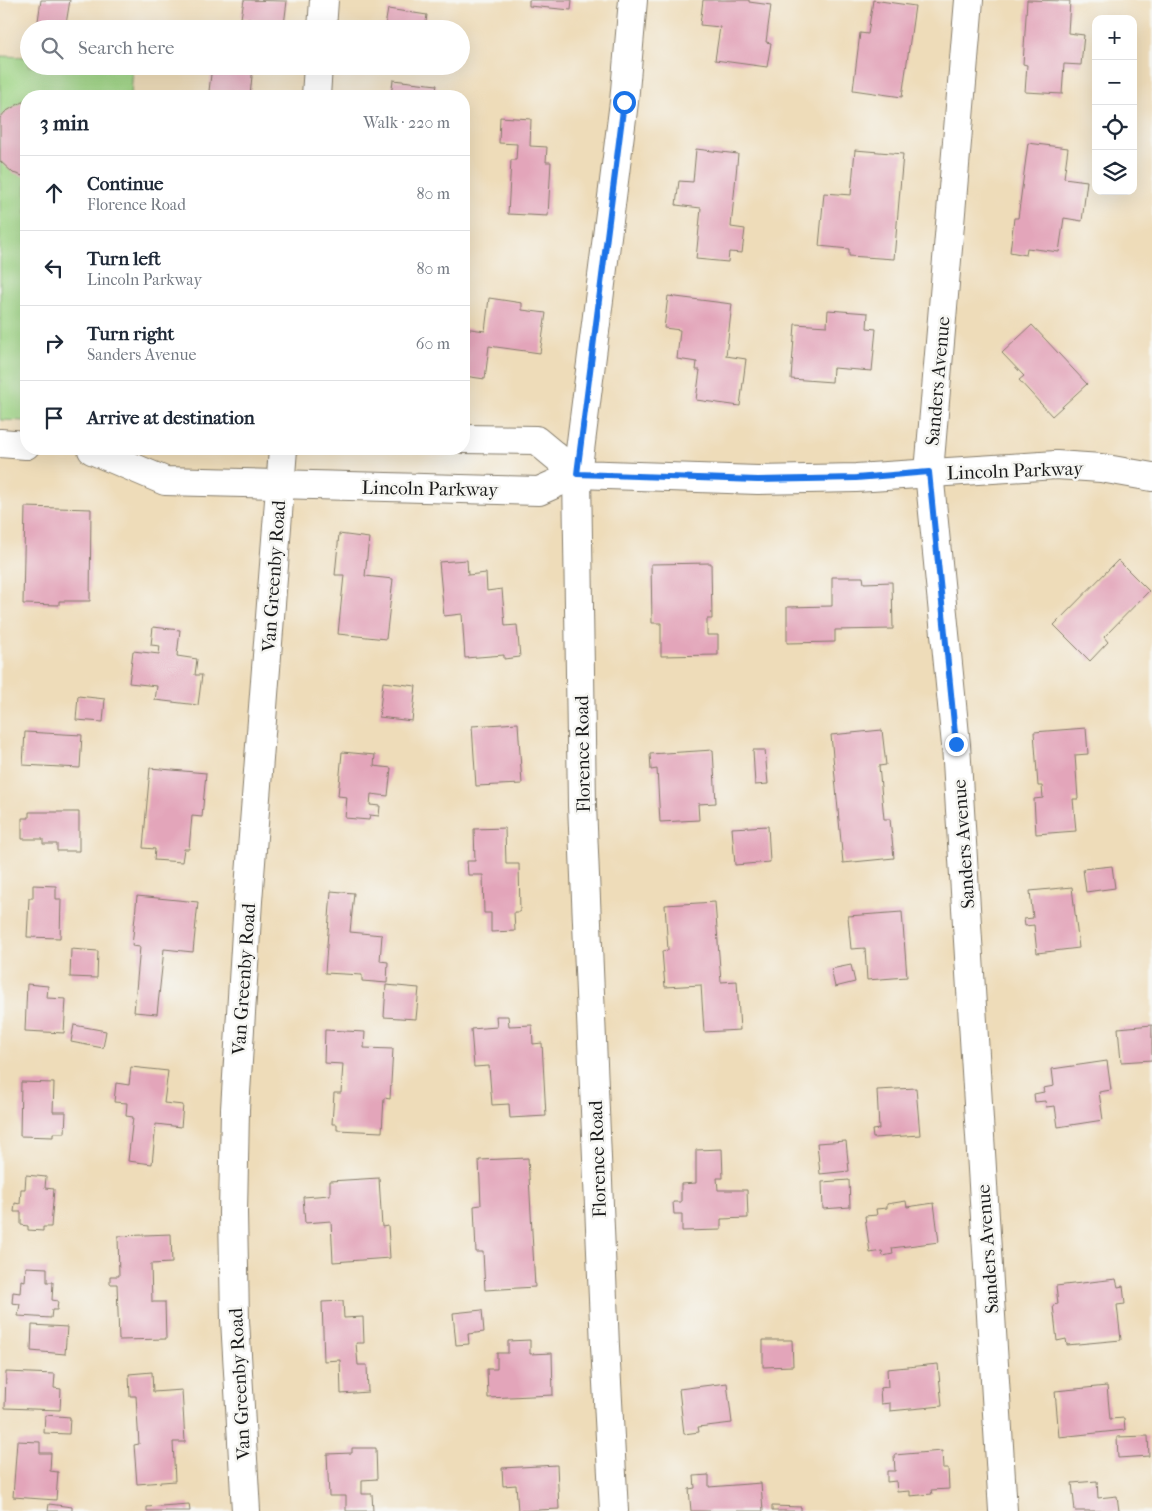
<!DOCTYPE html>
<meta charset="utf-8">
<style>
:root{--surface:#fff;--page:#f2f2f3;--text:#1f2937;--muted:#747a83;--line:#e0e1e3}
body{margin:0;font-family:"IM FELL French Canon",serif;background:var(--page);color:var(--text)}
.controls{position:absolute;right:15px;top:15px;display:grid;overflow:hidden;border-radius:10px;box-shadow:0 5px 20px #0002}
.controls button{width:45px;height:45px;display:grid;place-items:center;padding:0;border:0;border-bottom:1px solid var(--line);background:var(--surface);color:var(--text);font:25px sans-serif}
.stop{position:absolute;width:15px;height:15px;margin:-11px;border:4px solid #1a73e8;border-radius:50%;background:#fff}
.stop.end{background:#1a73e8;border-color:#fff;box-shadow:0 1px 5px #0008}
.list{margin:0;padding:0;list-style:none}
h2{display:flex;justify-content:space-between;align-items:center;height:65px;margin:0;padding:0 20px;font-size:21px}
h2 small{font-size:16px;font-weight:400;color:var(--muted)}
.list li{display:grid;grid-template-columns:32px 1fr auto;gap:15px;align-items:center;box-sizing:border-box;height:75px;padding:0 20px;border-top:1px solid var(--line)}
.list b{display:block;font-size:19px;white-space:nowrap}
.list p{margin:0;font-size:16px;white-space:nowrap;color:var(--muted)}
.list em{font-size:16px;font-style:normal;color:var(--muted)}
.icon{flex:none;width:28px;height:28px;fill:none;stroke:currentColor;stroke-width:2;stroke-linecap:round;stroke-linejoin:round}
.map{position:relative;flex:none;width:1152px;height:1511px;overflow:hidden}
.search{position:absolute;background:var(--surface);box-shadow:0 5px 20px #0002;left:20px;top:20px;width:450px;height:55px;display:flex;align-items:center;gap:12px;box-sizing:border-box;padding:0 18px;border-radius:28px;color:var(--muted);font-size:19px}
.panel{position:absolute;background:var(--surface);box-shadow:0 5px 20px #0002;left:20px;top:90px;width:450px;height:365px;border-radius:20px}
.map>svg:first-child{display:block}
.green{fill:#a0d687;stroke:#5e7952}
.building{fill:#e3a5ba}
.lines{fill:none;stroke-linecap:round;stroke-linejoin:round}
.minor-casing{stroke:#857c6a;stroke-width:30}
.tertiary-casing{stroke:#857c6a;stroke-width:30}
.minor{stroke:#fff;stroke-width:28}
.tertiary{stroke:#fff;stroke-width:28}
.route{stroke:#1a73e8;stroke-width:6}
.labels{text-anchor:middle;stroke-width:5;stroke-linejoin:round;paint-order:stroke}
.street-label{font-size:19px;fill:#1c1c1c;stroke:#f6f6f2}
</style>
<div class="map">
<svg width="1152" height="1511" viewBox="0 0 1152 1511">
<rect width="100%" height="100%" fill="#f6f6f2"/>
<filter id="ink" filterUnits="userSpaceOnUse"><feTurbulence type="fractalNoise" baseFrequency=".02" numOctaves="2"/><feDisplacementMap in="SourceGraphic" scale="10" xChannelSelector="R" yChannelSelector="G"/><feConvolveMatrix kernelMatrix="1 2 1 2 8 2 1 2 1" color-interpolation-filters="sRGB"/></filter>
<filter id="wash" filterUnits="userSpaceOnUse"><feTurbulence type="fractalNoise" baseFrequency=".0096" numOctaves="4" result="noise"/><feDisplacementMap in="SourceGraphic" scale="20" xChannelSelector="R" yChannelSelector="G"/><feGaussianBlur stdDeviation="1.12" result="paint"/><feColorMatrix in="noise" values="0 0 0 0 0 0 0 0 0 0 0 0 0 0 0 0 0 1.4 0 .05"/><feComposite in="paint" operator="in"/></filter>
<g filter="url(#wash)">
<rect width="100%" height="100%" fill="#eedcb9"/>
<path class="green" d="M0 56 29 57V66H133L131 96H26V421L0 420Z"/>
<g id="blocks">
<path class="building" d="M41 0H70L66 24 38 21Z
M244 0 287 1 284 25 241 18Z
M529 0H572L571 10 529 6Z
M703 0H749V2L771 5 766 42 771 43 767 67 715 60 720 27 700 25Z
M873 0 915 6 902 97 853 90 860 33 868 34Z
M1027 0 1070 1 1068 33 1084 35 1081 65 1064 64 1062 94 1025 92 1027 65 1023 64Z
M388 9 427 15 425 29H379L380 25 385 26Z
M212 66H253L250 96H223L224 93 209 91Z
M393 80 437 85 435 96H391Z
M22 102H26V177L13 173 0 161V118L5 112Z
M500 117 531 119 530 146 547 147 546 162H551L548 216 508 214 511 160H516L517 144 499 143Z
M1028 143 1068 148 1064 178 1087 181 1082 221 1064 218 1059 252 1027 248 1026 255 1010 252 1014 218H1018Z
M696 149 738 154 731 227 745 229 742 253 729 252 728 262 696 259 701 208 676 205 679 181 693 182Z
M855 150 903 154 894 259 849 256V249L819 246 824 193 851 195Z
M668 296 732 304 726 356 746 359 740 406 696 400 700 370H696L697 362 677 359 680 330 664 328Z
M489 298 522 303V310L546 313 540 353 489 346 485 379 464 376V328L485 331Z
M828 310 868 313 867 328 876 329 872 371 833 368 832 382 791 379 795 324 827 326Z
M1032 325 1087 384 1052 416 1019 380 1024 376 1002 353Z
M25 507 91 509 90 601H59V605L23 604Z
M339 534 369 538 365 576 393 579 386 639 338 634 344 575H335Z
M467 560 468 575 486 573 487 591 502 589 505 626 517 625 520 657 504 659V655L465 658 462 614 444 616 439 562Z
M1118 560 1149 591 1104 637 1108 642 1090 661 1054 625Z
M711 563 712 619H707V635H718V655L661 656V623H652L651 564Z
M832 577H863L864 583 892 582 893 629 835 630V642L787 643V607L832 606Z
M153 627 180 630 177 656 197 659 195 675H202L198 705 155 700 157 686 129 683 133 651 159 654 160 646 151 645Z
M383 682 416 686 412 721 379 717Z
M78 696 105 699 103 722 76 720Z
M518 723 522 784 476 786 472 726Z
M1086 728 1088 754 1075 755 1078 799H1073L1076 831 1036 834 1034 799 1043 798 1042 786H1038L1034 732Z
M882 730 886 765 879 766 884 819H890L894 858 843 863 831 735Z
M25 732 82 735 80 768 23 765Z
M713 750 716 803 698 804 699 820 660 822 657 769 651 770 650 754Z
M753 750H765L768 784 755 785Z
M342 752 375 755 374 766 391 768 388 796 371 794 370 805 380 806 379 816 370 815 369 820 345 818 347 797 338 796Z
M150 768 206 773 202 817 192 816 189 849H184L182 862 154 860 155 849 143 848Z
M29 812H79V851H57V844H43V839H22V818H29Z
M768 826 770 862 735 865 732 828Z
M505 828 506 864H519L520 912H514L515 931 491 932V913H484L483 875H468L467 861H475L474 829Z
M1112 866 1115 888 1086 892 1083 869Z
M33 885 56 886V899H61L60 938 27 937 29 898H33Z
M1072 887 1079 948 1037 953 1034 925 1025 926 1024 919 1033 918 1030 891Z
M331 891 354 893 350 932 382 935 380 961 388 962 387 983 362 981V975L325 973Z
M137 896 198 902 193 952 164 949 157 1014 134 1012 140 947 132 946Z
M715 902 721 982 737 981 740 1030 704 1032 701 985 665 987 662 951 668 950 665 905Z
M902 912 907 977 867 980 865 948 851 949 848 916Z
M71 949 98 951 97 978 70 977Z
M851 965 855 982 835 987 831 969Z
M27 984 48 986 47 998 66 999 64 1033 25 1031Z
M386 985 419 988 416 1019 384 1017Z
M496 1016H508L509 1026 532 1025 533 1044 542 1043 546 1116 510 1118 509 1104 492 1105 489 1066 474 1067 471 1029 497 1027Z
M74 1025 106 1031 103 1048 71 1042Z
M1152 1025V1060L1121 1062 1118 1028Z
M325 1030 365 1032 364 1048 393 1049 390 1099 384 1098 382 1132 337 1130V1124H332L334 1093H341L343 1064 324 1063Z
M1107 1061 1111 1090 1099 1092 1103 1120 1058 1127 1055 1106 1046 1107 1045 1101 1035 1102 1034 1094 1044 1092 1043 1088 1054 1086 1052 1069Z
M131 1067 168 1071 164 1103 183 1105 181 1127 156 1124 152 1164 128 1161 133 1117 126 1116 127 1103 114 1102 116 1083 129 1085Z
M21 1082 54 1083 53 1112H66L65 1133H53V1137L20 1136Z
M916 1088 920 1135 873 1138 872 1130 879 1129 877 1090Z
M846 1141 849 1171 820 1174 817 1143Z
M722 1149 723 1178H717L718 1190H747L748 1218 721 1219V1230L682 1231V1214H674L673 1202H681V1184L696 1183V1150Z
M528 1158 535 1287 485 1290 483 1252H476L474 1206 481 1205 479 1160Z
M26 1175 46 1177 45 1188 54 1189 51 1227H43V1231L28 1230V1226L21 1225V1212H14L15 1203 20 1204 21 1189H25Z
M379 1178 382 1227 388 1226 390 1258 333 1262 331 1221 305 1223 303 1197 330 1195V1181Z
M849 1180 850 1207 823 1209 822 1182Z
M906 1201 907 1207 934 1203 939 1242 892 1248 893 1254 883 1256 882 1251 870 1253 865 1216 877 1215 876 1209 887 1208V1204Z
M171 1234 172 1263 151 1264 152 1302H165L166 1339 119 1340 117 1284H110V1276H119L118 1236Z
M26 1267 47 1268V1282H53L52 1300 58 1301 57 1310H52L51 1318 18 1316 20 1304 12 1303 13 1292 20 1293 21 1280 25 1281Z
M1116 1279 1118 1287 1123 1286 1125 1304 1117 1305 1121 1340 1067 1345 1066 1339 1057 1341 1053 1305 1058 1304 1056 1286Z
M343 1301 344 1318 363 1317 364 1343H356L358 1365H367L368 1392 341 1394 340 1360 324 1361 322 1302Z
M482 1310 484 1332 468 1334 469 1344 456 1345 453 1313Z
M32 1325 67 1327 65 1354 31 1351Z
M530 1340V1354L552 1353 553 1395 488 1398 487 1369H497V1353H508V1341Z
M763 1340H792L793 1366 763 1367Z
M938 1364 942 1406 890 1411V1403L881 1404 880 1388 888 1387 887 1369Z
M6 1372 55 1374 54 1388 61 1389 60 1410 5 1408Z
M152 1372 153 1392 182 1390 185 1442H173L175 1481 137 1484 134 1445 139 1444 136 1396H130L129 1374Z
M727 1383 732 1423 698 1427 699 1432 684 1434 679 1389Z
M1107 1386 1110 1419 1124 1418 1125 1430 1059 1437 1055 1391Z
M45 1415 70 1417 69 1434 44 1433Z
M1148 1436 1149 1456 1118 1458 1117 1437Z
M17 1441 40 1442V1453H51L50 1471 58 1472 56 1500 13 1497Z
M352 1448H376L377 1479 362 1480V1494H372L373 1511H346V1496H329L327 1454 352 1453Z
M942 1451 943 1468H948L949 1489 931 1490 932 1494 910 1496V1491L897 1492 896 1481 887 1482V1471H895L894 1455Z
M557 1465 559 1509 518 1511 516 1485 503 1486 502 1468Z
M709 1475V1487L761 1483 763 1511H691L689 1489 695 1488 694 1476Z
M1097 1481 1098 1498 1117 1496 1119 1511H1075L1072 1483Z
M49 1504 72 1507V1511H48Z
M189 1504 190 1511H147V1507Z
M772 1506 801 1507V1511H772Z"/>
</g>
</g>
<g filter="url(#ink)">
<use href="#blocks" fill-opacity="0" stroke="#857c6a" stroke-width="1"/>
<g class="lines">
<defs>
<path id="minor" d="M969 0 929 472 956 745 1003 1511
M322 29 324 0
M316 96 318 66
M577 474 582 805 605 1346 614 1511
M246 1511 235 1320 233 1213 235 1109 248 901 283 449"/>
<path id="tertiary" d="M464 439 536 440 577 474
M0 443 26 445
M92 450 165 481 539 491 577 474 758 480 856 478 1056 465 1101 468 1152 477
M577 474 624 102 633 0"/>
</defs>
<use href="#minor" class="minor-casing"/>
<use href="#tertiary" class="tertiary-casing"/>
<use href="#minor" class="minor"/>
<use href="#tertiary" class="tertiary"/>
</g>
</g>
<g class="lines" filter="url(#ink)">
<path class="route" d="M624 102 577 474 758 480 856 478 929 472 956 744"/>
</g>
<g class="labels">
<g class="street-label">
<text transform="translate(937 381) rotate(-85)" y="7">Sanders Avenue</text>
<text transform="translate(1015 470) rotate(-2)" y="7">Lincoln Parkway</text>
<text transform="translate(430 488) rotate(1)" y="7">Lincoln Parkway</text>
<text transform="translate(273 576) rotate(-86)" y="7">Van Greenby Road</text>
<text transform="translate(582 754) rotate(-91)" y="7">Florence Road</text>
<text transform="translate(963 844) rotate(-94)" y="7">Sanders Avenue</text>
<text transform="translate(243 979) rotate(-86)" y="7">Van Greenby Road</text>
<text transform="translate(597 1159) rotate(-92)" y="7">Florence Road</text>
<text transform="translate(987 1249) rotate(-94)" y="7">Sanders Avenue</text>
<text transform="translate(239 1384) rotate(-93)" y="7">Van Greenby Road</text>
</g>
</g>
</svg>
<div class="controls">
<button>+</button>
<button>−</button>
<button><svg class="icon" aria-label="locate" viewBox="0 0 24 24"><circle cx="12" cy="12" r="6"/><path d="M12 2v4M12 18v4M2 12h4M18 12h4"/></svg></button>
<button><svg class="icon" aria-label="layers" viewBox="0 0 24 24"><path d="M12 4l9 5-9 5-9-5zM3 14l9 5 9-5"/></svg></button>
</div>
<div class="stop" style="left:624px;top:102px"></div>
<div class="stop end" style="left:956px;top:744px"></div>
<div class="search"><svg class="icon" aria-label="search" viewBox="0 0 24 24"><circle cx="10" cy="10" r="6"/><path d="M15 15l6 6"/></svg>Search here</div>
<section class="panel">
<h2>3 min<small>Walk · 220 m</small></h2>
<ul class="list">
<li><svg class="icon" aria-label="ahead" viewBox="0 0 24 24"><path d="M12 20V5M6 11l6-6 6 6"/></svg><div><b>Continue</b><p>Florence Road</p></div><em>80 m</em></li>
<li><svg class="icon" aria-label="left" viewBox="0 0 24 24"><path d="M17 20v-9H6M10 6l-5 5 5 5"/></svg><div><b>Turn left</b><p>Lincoln Parkway</p></div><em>80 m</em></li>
<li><svg class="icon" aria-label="right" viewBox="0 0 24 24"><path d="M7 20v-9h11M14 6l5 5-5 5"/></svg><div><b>Turn right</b><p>Sanders Avenue</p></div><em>60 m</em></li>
<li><svg class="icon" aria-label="arrive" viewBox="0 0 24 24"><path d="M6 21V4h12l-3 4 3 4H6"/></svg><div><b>Arrive at destination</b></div></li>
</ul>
</section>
</div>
